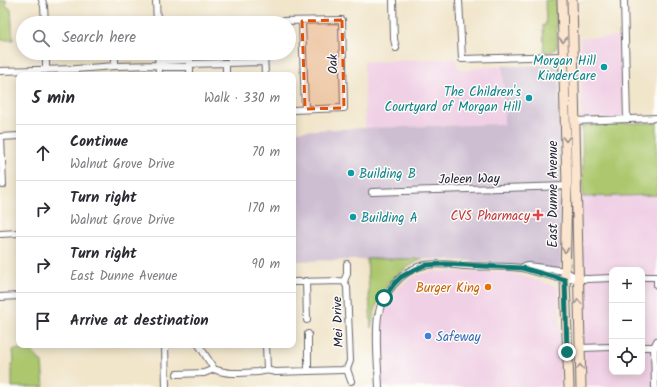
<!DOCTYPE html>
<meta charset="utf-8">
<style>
:root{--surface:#fff;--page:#f7f7f7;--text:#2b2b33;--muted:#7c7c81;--line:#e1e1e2}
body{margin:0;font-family:Kalam,sans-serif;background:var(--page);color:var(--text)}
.controls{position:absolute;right:12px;bottom:12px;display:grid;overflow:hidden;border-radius:8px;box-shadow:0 2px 10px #0003}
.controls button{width:36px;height:36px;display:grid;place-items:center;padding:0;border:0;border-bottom:1px solid var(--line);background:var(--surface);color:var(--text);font:20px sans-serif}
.stop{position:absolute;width:12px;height:12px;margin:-9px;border:3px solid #0f766e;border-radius:50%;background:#fff}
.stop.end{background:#0f766e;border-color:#fff;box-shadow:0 1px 4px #0008}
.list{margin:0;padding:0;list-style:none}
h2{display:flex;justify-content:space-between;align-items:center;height:52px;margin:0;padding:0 16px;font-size:17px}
h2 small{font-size:13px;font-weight:400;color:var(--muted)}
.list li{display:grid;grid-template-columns:26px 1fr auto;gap:12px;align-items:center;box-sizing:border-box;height:56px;padding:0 16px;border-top:1px solid var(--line)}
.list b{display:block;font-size:15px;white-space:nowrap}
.list p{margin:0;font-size:13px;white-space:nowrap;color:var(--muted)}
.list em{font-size:13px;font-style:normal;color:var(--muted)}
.icon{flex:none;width:22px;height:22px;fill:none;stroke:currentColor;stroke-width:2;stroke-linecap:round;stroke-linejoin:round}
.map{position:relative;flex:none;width:657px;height:387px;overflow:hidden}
.search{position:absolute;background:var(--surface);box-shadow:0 2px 10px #0003;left:16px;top:16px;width:280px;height:44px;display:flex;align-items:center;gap:10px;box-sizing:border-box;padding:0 14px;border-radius:22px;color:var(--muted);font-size:15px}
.panel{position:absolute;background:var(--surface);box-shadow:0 2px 10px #0003;left:16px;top:72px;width:280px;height:276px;border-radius:8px}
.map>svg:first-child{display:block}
.built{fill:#f0d0e5;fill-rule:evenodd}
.industrial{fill:#cebed2}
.green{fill:#acc76d;stroke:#677454}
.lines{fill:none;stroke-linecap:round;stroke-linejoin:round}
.street-casing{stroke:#6a666d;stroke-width:8}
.secondary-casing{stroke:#6a666d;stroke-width:11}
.street{stroke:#fff;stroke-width:6}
.secondary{stroke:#fce5cf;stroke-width:9}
.oneway{stroke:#9a8d8c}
.route{stroke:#0f766e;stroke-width:5}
.marked{fill:#de560e;fill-opacity:0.2;stroke:#de560e;stroke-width:3;stroke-dasharray:8 5;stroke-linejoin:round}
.culture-dot{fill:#0f9aa8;stroke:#fdfcf7;stroke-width:1.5}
.health-dot{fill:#e0444e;stroke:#fdfcf7;stroke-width:1.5}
.food-dot{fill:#e8710a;stroke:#fdfcf7;stroke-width:1.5}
.shop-dot{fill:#3f7fe0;stroke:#fdfcf7;stroke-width:1.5}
.labels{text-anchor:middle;stroke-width:3;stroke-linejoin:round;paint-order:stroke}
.culture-label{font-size:13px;fill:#0d838f;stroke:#fdfcf7;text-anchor:end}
.street-label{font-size:13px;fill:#22223b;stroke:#fdfcf7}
.health-label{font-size:13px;fill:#be3a42;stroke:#fdfcf7;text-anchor:end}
.food-label{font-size:13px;fill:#c56008;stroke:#fdfcf7;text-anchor:end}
.shop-label{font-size:13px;fill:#366cbe;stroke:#fdfcf7;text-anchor:start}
</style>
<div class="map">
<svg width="657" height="387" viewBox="0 0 657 387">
<rect width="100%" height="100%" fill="#fdfcf7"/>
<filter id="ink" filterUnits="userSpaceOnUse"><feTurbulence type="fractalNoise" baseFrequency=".025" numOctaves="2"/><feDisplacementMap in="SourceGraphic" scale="8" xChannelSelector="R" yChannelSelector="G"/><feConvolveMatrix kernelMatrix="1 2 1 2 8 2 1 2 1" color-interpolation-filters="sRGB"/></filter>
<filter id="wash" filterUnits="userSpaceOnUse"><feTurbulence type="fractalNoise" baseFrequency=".012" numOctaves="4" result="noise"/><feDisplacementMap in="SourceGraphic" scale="16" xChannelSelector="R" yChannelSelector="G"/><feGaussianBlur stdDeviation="0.9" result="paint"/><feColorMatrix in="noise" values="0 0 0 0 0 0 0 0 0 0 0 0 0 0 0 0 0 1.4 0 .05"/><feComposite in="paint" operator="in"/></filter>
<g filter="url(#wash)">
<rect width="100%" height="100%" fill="#f1e5ca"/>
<path class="built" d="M622 37 623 123 582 126 580 38Z
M456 58 458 67 465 71 471 70 473 68 503 66 504 124 365 128 364 62Z
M657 195V387H587L571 197ZM612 270H642V372H612Z
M434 271 508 272 559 287 561 387H382V321L391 295 413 276Z"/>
<path class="industrial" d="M556 65 559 67 561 272 470 261 422 259 293 261V131L365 128 504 124 503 66Z"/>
<path class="green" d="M0 0H6V6L11 9 13 40H0Z
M545 0H555L556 2 557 46C555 52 550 52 544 52L543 25H546Z
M623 123H657V195L583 197 582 126Z
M367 259H422C415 263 407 267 401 272 382 285 375 306 371 328Z
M23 349 31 350 42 363 44 387H12V364L14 362 13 350Z"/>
</g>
<g filter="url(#ink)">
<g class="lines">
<defs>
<path id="street" d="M42 0 44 6 45 23
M156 0 157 23
M393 0 394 39 396 48
M459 0 462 59 563 56
M624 0 627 119
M302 21 305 109
M162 23 342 20 344 108 293 110
M46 53V70
M158 53 159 75
M190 53V75
M264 53 265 75
M190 64 264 62
M226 64V75
M158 65 164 61 190 60
M115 66V53
M0 71 75 69 115 66 158 65 164 67H190
M575 121 657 118
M0 137 19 136
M1 137 3 185
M372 192 567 186
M0 234 19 233
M347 264V274L344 281 347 287 350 361 347 369 351 381
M523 267 528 266 565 271 577 278 587 279 612 278
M642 277H657
M657 277V285
M306 281 307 320
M293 282 344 281
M0 297 19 296
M308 334V371
M165 345 166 387
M199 345 214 369
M266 345 267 369
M642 347H656
M580 348 612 347
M177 374 204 373 214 369C228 375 242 373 257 372 266 371 265 369 275 372L342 370 347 369
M379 387C378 364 375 339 378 316 382 294 402 269 425 265 438 263 452 265 465 266 481 267 496 266 511 267L522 268 565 280 577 278
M655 387 654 347 657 341"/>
<path id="secondary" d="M562 0 567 186 565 280 569 387
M572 0 581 387"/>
</defs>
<use href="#street" class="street-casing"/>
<use href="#secondary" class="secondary-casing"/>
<use href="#street" class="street"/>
<use href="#secondary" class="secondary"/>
</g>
<defs><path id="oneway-chevron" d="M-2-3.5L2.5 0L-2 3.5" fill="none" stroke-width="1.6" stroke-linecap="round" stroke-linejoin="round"/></defs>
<g class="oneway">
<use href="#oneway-chevron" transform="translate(563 40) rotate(88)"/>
<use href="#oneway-chevron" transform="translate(566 139) rotate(89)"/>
<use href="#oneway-chevron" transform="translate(565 250) rotate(92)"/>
<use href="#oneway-chevron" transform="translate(578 302) rotate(-92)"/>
<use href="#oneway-chevron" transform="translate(580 367) rotate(-92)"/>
</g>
</g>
<g class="lines" filter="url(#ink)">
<path class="route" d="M384 298 394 284 401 277 412 271 425 265 445 264 522 268 565 280 567 352"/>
</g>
<path class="marked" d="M342 20 344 108 305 109 302 21Z"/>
<g class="culture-dot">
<circle cx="604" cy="67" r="4"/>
<circle cx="529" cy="98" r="4"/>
<circle cx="351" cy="173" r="4"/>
<circle cx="353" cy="217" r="4"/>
</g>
<path class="health-dot" d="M536 209h4v4h4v4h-4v4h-4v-4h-4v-4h4z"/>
<circle class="food-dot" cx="488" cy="287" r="4"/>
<circle class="shop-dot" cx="428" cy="336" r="4"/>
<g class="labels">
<g class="culture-label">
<text x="596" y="65">Morgan Hill<tspan x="596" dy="15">KinderCare</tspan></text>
<text x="521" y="96">The Children's<tspan x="521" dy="15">Courtyard of Morgan Hill</tspan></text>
<text x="359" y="178" text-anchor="start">Building B</text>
<text x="361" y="222" text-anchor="start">Building A</text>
</g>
<g class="street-label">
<text transform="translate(332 64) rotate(-91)" y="5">Oak</text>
<text transform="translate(469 178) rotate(-1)" y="5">Joleen Way</text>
<text transform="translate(552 194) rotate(-90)" y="5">East Dunne Avenue</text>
<text transform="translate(337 322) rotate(-92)" y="5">Mei Drive</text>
</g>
<g class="health-label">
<text x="530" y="220">CVS Pharmacy</text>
</g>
<g class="food-label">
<text x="480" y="292">Burger King</text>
</g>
<g class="shop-label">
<text x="436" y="341">Safeway</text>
</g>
</g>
</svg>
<div class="controls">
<button>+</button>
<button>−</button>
<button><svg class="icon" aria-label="locate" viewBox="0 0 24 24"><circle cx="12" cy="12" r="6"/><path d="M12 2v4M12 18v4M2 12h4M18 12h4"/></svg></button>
</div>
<div class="stop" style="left:384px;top:298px"></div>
<div class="stop end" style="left:567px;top:352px"></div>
<div class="search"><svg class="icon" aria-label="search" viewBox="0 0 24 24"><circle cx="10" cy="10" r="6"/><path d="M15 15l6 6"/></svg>Search here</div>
<section class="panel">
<h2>5 min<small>Walk · 330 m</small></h2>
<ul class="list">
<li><svg class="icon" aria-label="ahead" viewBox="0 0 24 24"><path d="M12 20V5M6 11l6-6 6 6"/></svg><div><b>Continue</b><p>Walnut Grove Drive</p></div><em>70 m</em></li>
<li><svg class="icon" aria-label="right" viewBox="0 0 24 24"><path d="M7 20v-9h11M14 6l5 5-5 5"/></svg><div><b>Turn right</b><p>Walnut Grove Drive</p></div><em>170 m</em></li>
<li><svg class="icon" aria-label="right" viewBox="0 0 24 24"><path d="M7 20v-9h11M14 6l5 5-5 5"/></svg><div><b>Turn right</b><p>East Dunne Avenue</p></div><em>90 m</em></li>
<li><svg class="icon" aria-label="arrive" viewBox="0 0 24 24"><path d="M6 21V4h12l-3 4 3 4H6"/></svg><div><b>Arrive at destination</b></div></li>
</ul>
</section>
</div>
